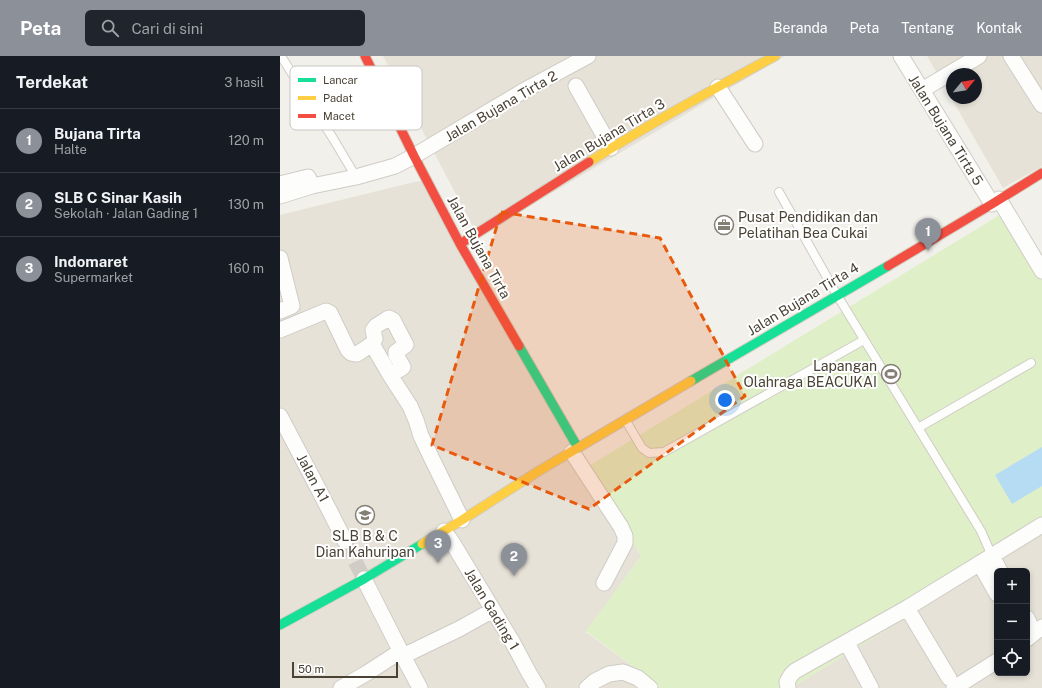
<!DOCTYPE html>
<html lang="id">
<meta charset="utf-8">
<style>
:root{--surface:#171b24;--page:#20242c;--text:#f1f3f6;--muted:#9ea1a6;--line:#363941;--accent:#8c9099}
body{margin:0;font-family:"Public Sans",sans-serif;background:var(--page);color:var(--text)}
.controls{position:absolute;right:12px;bottom:12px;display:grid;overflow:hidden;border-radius:6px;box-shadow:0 2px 6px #0003}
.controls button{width:36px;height:36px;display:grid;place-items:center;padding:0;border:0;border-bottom:1px solid var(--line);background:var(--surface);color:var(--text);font:20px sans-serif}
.compass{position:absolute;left:666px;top:12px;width:36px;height:36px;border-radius:50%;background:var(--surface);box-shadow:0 2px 6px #0003;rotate:60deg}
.scale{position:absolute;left:12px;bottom:10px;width:106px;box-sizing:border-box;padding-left:4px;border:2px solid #494235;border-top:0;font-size:11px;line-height:14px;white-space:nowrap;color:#494235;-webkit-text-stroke:3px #fff;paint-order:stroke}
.you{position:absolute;left:445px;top:344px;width:14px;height:14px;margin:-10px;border:3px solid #fff;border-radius:50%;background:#1a73e8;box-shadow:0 0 0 6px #1a73e833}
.badge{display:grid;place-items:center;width:26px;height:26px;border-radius:50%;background:var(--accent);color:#fff;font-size:13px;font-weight:700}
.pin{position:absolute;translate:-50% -33px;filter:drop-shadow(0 1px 2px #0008)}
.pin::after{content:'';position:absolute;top:21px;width:14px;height:12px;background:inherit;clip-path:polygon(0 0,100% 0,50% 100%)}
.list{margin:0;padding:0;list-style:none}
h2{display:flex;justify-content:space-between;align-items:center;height:52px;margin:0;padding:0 16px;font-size:17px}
h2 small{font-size:13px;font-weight:400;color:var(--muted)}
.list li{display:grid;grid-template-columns:26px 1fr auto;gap:12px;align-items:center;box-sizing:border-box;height:64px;padding:0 16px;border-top:1px solid var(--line)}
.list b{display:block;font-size:15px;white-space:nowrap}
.list p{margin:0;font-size:13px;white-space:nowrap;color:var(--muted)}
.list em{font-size:13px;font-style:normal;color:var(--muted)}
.icon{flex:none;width:22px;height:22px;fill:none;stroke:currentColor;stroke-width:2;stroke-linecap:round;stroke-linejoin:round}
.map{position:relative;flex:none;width:762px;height:632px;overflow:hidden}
header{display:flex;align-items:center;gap:24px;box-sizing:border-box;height:56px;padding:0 20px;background:var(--accent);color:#fff}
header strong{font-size:19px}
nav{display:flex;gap:22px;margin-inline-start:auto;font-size:14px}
.search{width:280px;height:36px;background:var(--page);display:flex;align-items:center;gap:10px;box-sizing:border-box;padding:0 14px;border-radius:6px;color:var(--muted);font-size:15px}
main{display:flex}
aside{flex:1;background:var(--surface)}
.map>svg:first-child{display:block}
.residential{fill:#e7e2d7;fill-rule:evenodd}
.green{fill:#dfefc8}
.water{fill:#b6dcf4}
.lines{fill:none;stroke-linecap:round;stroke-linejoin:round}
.street-tunnel{stroke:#d0cdc6;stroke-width:15;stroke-dasharray:15 8;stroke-linecap:butt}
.lane-casing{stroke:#cfccc6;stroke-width:10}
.street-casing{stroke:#cfccc6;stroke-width:17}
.fast-casing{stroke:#d2cdc0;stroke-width:11}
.slow-casing{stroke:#d2cdc0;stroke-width:11}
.jam-casing{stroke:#d2cdc0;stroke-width:11}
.lane{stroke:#fdfdfc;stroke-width:8}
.street{stroke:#fdfdfc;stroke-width:15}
.fast{stroke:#16e098;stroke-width:9}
.slow{stroke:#ffcf43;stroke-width:9}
.jam{stroke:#f24e42;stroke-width:9}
.marked{fill:#e8590c;fill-opacity:0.2;stroke:#e8590c;stroke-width:3;stroke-dasharray:8 5;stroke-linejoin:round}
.labels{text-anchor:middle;stroke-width:4;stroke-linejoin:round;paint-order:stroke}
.street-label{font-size:14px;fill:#494235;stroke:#fff}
.poi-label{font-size:14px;fill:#494235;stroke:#fff;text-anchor:start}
.key{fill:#fff;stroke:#c8c6c2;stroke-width:1}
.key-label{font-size:11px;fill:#494235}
</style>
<header>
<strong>Peta</strong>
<div class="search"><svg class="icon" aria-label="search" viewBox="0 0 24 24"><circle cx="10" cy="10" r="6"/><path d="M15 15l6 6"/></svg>Cari di sini</div>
<nav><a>Beranda</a><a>Peta</a><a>Tentang</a><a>Kontak</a></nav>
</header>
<main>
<aside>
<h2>Terdekat<small>3 hasil</small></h2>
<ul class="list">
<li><span class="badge">1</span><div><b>Bujana Tirta</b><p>Halte</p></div><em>120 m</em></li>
<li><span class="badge">2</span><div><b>SLB C Sinar Kasih</b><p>Sekolah · Jalan Gading 1</p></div><em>130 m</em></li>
<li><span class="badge">3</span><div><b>Indomaret</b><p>Supermarket</p></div><em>160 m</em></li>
</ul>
</aside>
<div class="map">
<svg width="762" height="632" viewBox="0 0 762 632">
<rect width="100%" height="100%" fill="#f2f0ea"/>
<path class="residential" d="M103 0H505L198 180Z
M647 0H762V110L723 132ZM672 18H696V42H672Z
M148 124 307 411 361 500 306 576 371 624 380 632H0V159L134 126Z
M762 479V632H511ZM717 515H747V617H717Z"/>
<path class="green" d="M723 157 762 225V479L511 632H380L371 624 306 575 361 500 307 411Z"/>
<path class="water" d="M762 391V430L732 448 715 419Z"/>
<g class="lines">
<path class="street-tunnel" d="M65 485 84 523"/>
<defs>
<path id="lane" d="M1 0 54 84 76 121
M499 136 557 239 701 475 712 500
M346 365 362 392 369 397 384 396 584 284
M638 372 751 307"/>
<path id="street" d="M621 0 712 148
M731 0 762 49
M296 30 331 92
M438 31 475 88
M642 34 699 0
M0 128 28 121 32 130
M0 140 32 130 76 121 115 110 134 100 245 34 308 0
M719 143 762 215
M0 202 12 250 0 255
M0 274 46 255 50 257 68 294 71 297 77 298 92 288 95 283 93 274 96 270 107 263 109 262 113 264 126 289 116 296V299L123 311 122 312 110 319
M92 288 110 319 130 350 136 364 141 380 151 401 182 464
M0 360 40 436 65 485
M292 396 341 471 345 480V487L324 527
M164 475 172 486 233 587 249 617 258 632
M712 500 720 515
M700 508 717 538
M84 523 123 600 140 632
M627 552 669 622
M747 562 750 569 749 572 747 573
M747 583 762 571
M567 587 591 632
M123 600 179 573 213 554
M61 632 87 617 121 595
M307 632 315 625 329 618 343 616 358 622 370 632
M508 632 507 626 511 619 515 615 627 552 762 469
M674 632 717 605"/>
<path id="fast" d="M239 290 298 392
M411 325 608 210
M0 569 84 523 142 488"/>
<path id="slow" d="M309 106C369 68 432 34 495 0
M142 488 182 464 257 416 411 325"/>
<path id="jam" d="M85 0 134 100 180 188 239 290
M180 188 309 106
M608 210 712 148 762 117"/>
</defs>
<use href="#lane" class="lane-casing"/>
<use href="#street" class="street-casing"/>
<use href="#fast" class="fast-casing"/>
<use href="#slow" class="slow-casing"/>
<use href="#jam" class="jam-casing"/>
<use href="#lane" class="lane"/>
<use href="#street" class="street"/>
<use href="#fast" class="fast"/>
<use href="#slow" class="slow"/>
<use href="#jam" class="jam"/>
</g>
<path class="marked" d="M221 156 380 182 465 340 309 453 152 389Z"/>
<defs>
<symbol id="office-ring" viewBox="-11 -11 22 22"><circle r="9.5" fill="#fff" stroke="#847f74" stroke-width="1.5"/><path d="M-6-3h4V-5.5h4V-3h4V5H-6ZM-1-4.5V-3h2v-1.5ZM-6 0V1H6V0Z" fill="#847f74"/></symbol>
<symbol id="stadium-ring" viewBox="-11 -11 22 22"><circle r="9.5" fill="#fff" stroke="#847f74" stroke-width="1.5"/><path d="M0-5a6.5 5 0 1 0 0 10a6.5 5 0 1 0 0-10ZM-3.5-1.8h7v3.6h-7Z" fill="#847f74"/></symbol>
<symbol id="school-ring" viewBox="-11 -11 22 22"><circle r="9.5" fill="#fff" stroke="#847f74" stroke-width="1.5"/><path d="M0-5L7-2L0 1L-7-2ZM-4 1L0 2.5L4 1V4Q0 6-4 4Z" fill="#847f74"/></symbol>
</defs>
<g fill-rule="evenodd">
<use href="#office-ring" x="433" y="158" width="22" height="22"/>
<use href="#stadium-ring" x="600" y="307" width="22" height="22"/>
<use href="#school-ring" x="74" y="448" width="22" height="22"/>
</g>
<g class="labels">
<g class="street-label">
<text transform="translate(221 50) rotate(-30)" y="5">Jalan Bujana Tirta 2</text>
<text transform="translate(666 74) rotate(58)" y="5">Jalan Bujana Tirta 5</text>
<text transform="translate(329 79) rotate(-31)" y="5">Jalan Bujana Tirta 3</text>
<text transform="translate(199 191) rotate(61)" y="5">Jalan Bujana Tirta</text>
<text transform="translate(523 243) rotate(-31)" y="5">Jalan Bujana Tirta 4</text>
<text transform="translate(33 422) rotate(62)" y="5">Jalan A1</text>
<text transform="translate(212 553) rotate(59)" y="5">Jalan Gading 1</text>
</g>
<g class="poi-label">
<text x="458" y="166">Pusat Pendidikan dan<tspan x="458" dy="16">Pelatihan Bea Cukai</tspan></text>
<text x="597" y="315" text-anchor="end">Lapangan<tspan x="597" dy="16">Olahraga BEACUKAI</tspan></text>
<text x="85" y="485" text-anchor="middle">SLB B &amp; C<tspan x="85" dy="16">Dian Kahuripan</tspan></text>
</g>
</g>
<rect x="10" y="10" width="132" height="64" rx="6" class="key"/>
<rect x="18" y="22" width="18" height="4" fill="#16e098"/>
<rect x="18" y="40" width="18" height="4" fill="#ffcf43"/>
<rect x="18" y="58" width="18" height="4" fill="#f24e42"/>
<g class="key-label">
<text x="43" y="28">Lancar</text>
<text x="43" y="46">Padat</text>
<text x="43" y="64">Macet</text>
</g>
</svg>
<div class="controls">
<button>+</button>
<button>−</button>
<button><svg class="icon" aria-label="locate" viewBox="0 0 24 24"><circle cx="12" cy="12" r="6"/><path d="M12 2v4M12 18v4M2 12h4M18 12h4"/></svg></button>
</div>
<svg class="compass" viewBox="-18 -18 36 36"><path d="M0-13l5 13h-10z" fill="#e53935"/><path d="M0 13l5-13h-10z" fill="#9ea1a6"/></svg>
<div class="scale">50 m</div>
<div class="you"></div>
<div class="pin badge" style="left:648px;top:195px">1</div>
<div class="pin badge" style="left:234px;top:520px">2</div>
<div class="pin badge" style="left:158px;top:507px">3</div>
</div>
</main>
